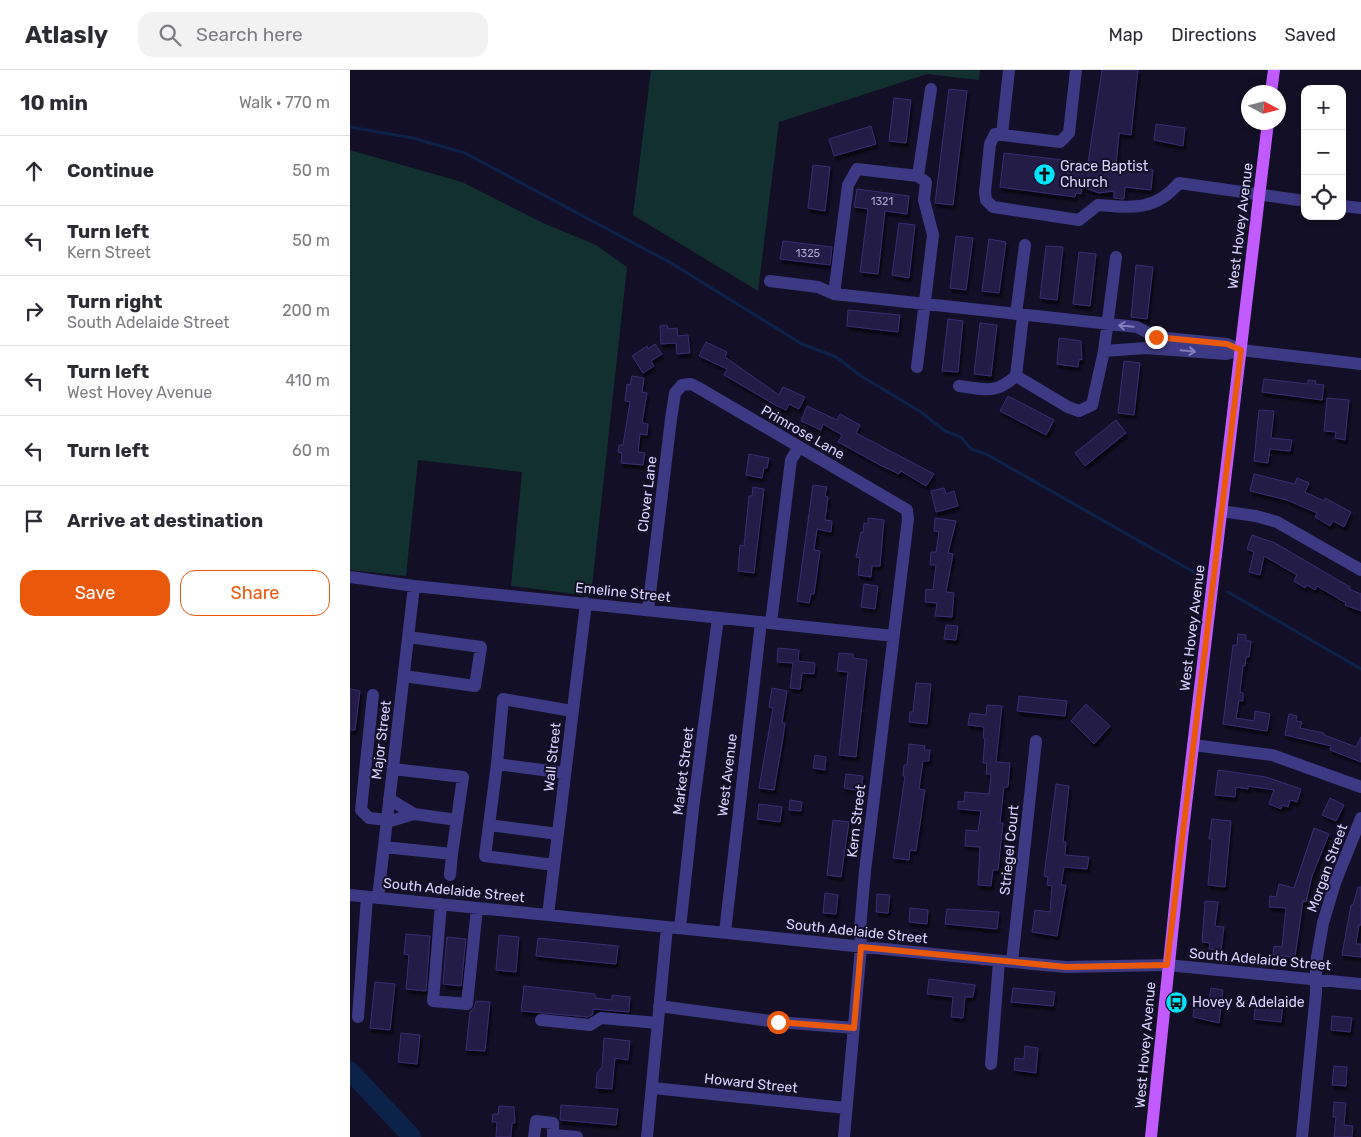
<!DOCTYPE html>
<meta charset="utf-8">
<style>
:root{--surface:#fff;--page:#f2f2f3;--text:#2b2b33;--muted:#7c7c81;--line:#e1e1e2;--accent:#ea580c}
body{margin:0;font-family:Rubik,sans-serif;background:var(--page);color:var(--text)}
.controls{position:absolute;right:15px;top:15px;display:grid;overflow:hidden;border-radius:10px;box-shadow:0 2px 8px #0003}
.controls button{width:45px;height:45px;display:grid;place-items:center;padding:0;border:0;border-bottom:1px solid var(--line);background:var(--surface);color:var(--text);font:25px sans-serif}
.compass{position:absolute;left:891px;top:15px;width:45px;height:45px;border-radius:50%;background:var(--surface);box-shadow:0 2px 8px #0003;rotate:97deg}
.stop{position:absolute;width:15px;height:15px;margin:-11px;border:4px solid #ea580c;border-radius:50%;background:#fff}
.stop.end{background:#ea580c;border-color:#fff;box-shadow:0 1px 5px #0008}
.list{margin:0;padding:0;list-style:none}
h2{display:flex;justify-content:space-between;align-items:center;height:65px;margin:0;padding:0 20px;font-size:21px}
h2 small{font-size:16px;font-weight:400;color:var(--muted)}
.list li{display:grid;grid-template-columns:32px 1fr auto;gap:15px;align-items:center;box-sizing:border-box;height:70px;padding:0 20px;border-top:1px solid var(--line)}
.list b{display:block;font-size:19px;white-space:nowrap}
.list p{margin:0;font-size:16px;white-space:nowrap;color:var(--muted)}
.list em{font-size:16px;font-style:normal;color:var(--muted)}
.actions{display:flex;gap:10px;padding:15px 20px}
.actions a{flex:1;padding:11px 0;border:1px solid var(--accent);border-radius:15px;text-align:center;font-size:18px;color:var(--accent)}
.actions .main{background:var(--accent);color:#fff}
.icon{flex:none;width:28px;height:28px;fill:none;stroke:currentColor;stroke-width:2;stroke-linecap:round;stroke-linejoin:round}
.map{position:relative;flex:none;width:1011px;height:1067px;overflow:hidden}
header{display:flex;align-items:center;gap:30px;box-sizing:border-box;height:70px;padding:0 25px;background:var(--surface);border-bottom:1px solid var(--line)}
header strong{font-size:24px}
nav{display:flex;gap:28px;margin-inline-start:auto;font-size:18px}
.search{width:350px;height:45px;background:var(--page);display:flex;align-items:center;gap:12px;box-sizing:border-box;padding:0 18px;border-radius:15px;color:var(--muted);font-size:19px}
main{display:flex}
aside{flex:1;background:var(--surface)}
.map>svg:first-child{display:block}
.green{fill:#12302f}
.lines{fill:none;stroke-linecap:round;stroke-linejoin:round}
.stream{stroke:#0c2248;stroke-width:3}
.river{stroke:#0c2248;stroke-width:19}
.building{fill:#241b47;stroke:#3b2d73;filter:url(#shadow)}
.minor{stroke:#3d3a85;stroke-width:12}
.major{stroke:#c25bff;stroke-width:12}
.oneway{stroke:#837fbc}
.route{stroke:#ea580c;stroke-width:6}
.labels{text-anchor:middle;stroke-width:4;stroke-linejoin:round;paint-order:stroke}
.number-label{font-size:11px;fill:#aca6d1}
.poi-label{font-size:14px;fill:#d9d4ff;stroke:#130f26;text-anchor:start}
.street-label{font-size:14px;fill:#d9d4ff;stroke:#130f26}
</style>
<header>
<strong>Atlasly</strong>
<div class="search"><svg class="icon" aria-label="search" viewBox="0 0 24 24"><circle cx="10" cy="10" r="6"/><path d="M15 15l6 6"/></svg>Search here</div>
<nav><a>Map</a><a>Directions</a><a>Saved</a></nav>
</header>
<main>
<aside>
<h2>10 min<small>Walk · 770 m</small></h2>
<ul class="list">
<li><svg class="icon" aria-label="ahead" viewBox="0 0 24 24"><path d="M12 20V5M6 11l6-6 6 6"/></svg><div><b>Continue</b></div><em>50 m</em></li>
<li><svg class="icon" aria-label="left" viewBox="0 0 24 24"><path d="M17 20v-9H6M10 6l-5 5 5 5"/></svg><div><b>Turn left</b><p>Kern Street</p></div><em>50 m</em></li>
<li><svg class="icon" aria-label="right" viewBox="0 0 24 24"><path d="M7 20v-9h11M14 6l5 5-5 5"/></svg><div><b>Turn right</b><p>South Adelaide Street</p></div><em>200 m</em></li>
<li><svg class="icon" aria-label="left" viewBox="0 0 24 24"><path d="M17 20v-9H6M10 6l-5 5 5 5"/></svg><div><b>Turn left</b><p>West Hovey Avenue</p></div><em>410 m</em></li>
<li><svg class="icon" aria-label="left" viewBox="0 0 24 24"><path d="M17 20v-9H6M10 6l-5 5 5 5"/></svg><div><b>Turn left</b></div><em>60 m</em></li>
<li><svg class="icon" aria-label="arrive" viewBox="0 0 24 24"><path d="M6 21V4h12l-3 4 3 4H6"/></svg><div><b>Arrive at destination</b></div></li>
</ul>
<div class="actions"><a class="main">Save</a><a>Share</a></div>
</aside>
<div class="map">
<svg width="1011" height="1067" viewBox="0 0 1011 1067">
<defs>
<filter id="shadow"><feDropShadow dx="2" dy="4" stdDeviation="1" flood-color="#0009"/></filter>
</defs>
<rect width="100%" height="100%" fill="#130f26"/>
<path class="green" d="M301 0H630L629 10 577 4 429 52 408 221 283 145Z
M0 80 112 112 193 153 246 175 277 197 241 526 161 516 172 402 68 390 56 506 0 500Z"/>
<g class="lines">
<path class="stream" d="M0 57 63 68 115 83 321 193 452 274 486 287 511 306 571 342 595 361 611 367 621 379 636 384 849 505
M878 522 1011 599"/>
<path class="river" d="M0 1001 62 1067"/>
</g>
<path class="building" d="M752 0H788L781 65 769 63 766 96 803 100 801 120 775 117 774 129H772L764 128V121L749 123 732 117 731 124 726 123 725 127 650 117 654 83 738 93Z
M599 19 617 21 603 135 585 133Z
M544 28 561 30 556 73 539 71Z
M806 54 835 58 833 76 804 70Z
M521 56 526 74 484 86 479 69Z
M463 95 480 97 475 141 458 138Z
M507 119 559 126 557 144 535 141 528 204 510 202 518 139 504 137Z
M549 153 565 155 559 208 542 205Z
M606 166 623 168 616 220 600 218Z
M639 169 656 172 649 223 632 221Z
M433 171 482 177 480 195 430 189Z
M696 176 713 177 707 230 690 228Z
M729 182 746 184 740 236 723 234Z
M786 195 803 197 797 249 781 247Z
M498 240 550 245 548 262 497 256Z
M598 249 613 251 608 302 592 301Z
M630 253 647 255 641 306 624 304Z
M317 255 318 259 327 258 328 266 338 265 340 283 327 284 326 273 311 274 310 256Z
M709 268 731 271 732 290 729 289 728 297 707 294Z
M356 272 377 282 375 287 429 325 433 317 455 327 449 339 439 334 436 340 427 336 374 305 377 299 349 286Z
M305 274 312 284 301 291 304 296 293 303 282 286 297 276 298 279Z
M774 291 790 293 784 345 768 343Z
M282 306 294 308 292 322 297 323 292 353 298 354 297 365 290 364 288 382 295 383 293 395 271 393 272 383 268 382 269 375H273L280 332 275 331 277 314 280 315Z
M914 309 958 314V310L966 311 965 314 974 315 972 330 912 322Z
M658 326 704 350 696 365 650 341Z
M977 328 999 330 995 370 985 368 986 362 974 361Z
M457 336 487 350 490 344 510 355 506 363 584 404 576 416 551 401 549 404 530 395 488 372 492 365 473 354 471 360 451 351Z
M909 340 924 341 921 368 942 370 940 381 920 379 918 393 904 391Z
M766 350 776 363 735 396 725 383Z
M399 384 419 388 417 398H414L412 408 396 405Z
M904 404 945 414 947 408 959 413 955 422 974 431 975 428 1001 442 994 457 983 451 980 456 965 447 967 443 937 430 900 421Z
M463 415 477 417 475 426 478 427 475 450 482 451 481 462 467 459 464 480 470 481 464 524H461L459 533 447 531Z
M403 417 414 419 404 503 388 501 390 475 394 476 399 426H402Z
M594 418 596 424 604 421 608 436 586 442 581 421Z
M518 448 534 450 530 496H522L521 507 508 505 510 488 506 487 511 462 513 463 514 453 518 454Z
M585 448 606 451 598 483 603 484 596 522 604 523 602 547 585 546 587 533 575 532 576 519 583 520 586 495H580L581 482H586L589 462 584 461Z
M902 465 925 473 1000 517 999 519 1011 524V541L995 535 996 533 967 516 965 520 957 515 955 518 944 511 947 505 914 486 910 505 899 502 904 482 897 479Z
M514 514 528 516 525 539 511 537Z
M596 555 608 556 606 570 594 569Z
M888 564 896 565V571H901L899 587H896L895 596H893L890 622 893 623V631L889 630 886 648 904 651 905 641 920 644 917 661 873 654 883 575H887Z
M428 578 449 580 448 591 465 593 464 604 452 603 450 619 440 618 443 593 427 592Z
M489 583 503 584V588L517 590 506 687 489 685 498 602 487 601Z
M566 613 581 614 577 654 559 652 560 642H563Z
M422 618 437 621 432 653H435L433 668 424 720 409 718 423 638 419 637Z
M0 619 10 621 5 660H0Z
M669 626 717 631 715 646 667 641Z
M736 634 760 656 744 674 721 651Z
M637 635 652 636 646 692 660 693 658 717H654L650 753H653L648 800H643L641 816 628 815 630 777 615 776 616 760 628 761 631 741 608 739V731L614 732 615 722 639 724 641 704H636L637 693H633L635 668H633L634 657 618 655 620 643 636 645Z
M939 644 947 646 946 651 952 652 950 658 974 663V665L1006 677 1011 667V692L980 680 981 676 935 665Z
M559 674 575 676 574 680H580L579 691H573L569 719 575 720 566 781 560 780 559 790 543 788 555 706H553L554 695H557Z
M465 685 476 687 475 700 463 698Z
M868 700 916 707 951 719 947 732 940 730 938 737 932 735 931 739 919 734 924 720 898 716V719L886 717 885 727 865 725Z
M496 704 513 706 511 721 494 718Z
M706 714 719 716 713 772H716L715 785 739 787 737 799 714 797 711 815H716L707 866 682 862 685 840 700 842 702 816 697 815 698 807 694 806Z
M980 728 994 735 986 751 972 745Z
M440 730 452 732 451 741 439 740Z
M409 734 432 737 430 752 407 749Z
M862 749 881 751 875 817 858 815 862 769H859Z
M483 750 499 752 491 807 477 805Z
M964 758 979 764 962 806 956 832 953 831 945 887 923 885 924 876 932 877 936 838 919 837 920 826 926 827 929 814 944 818Z
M1008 817H1011V855H1009L1006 874H1011V887L992 885 1001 835H1003Z
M475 823 488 825 486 844 473 843Z
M527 824 540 825 538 843 526 842Z
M855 831 868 832 865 856 874 857 871 880 859 879 860 873 852 872Z
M560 838 578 840 577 854 559 852Z
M597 839 649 842 647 859 595 854Z
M56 864 80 866 76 921 56 919 59 885 54 884Z
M149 865 169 867 166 902 146 900Z
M97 867 116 869 111 916 93 914Z
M188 868 268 876 266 894 186 886Z
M579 909 625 915 623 927H615L613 948 601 947 603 927 577 924Z
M25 912 45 914 40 960 20 958Z
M174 916 245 924V928L262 930V925L280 927 279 942 243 939V944L238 947 171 941Z
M663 918 705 922 703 936 661 932Z
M861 918 873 920 869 953 843 947 845 928 859 929Z
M126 931 140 932 135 981 116 980 120 942 124 938Z
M906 931 933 934 931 952 904 949Z
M982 946 1002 948 1000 962 981 960Z
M51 963 70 965 67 994 48 992Z
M254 968 280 971 278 990 265 988 262 1019 246 1018 247 1003 252 997Z
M675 976 688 978 686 1003 664 1000 665 988 674 989Z
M984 996 997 997 996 1016 982 1015Z
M984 1032 996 1033 994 1055 1003 1056 1002 1067H984L986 1047H983Z
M211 1035 268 1039 266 1055 210 1050Z
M149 1036 164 1037 165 1053H162L161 1067H146L147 1052H142L143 1044H148Z"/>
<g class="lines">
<path class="minor" d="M726 0 719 63 710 72 645 64 640 74 635 122 636 130 643 137 729 150 748 135C782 138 805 141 829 113L955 131
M652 64 659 0
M568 106 581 19
M992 136 1011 138
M420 211 468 217 484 224 498 115 507 99 568 106 576 112 574 130 583 165 567 297
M484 224 787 257 806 267 877 274 891 280 1011 294
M666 244 675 175
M754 281 796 278 876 284 891 280
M666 306 673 246
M609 316C636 319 644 325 666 306L718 337 729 341 742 335 754 281 766 187
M871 441 906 446 927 452 1011 500
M0 507 64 516 544 566
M298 540 321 349 325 323 332 315 341 314 347 317 557 440 558 449 515 801 510 859 511 877 494 1067
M421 553 441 390 449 377
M54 606 125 616 131 577 58 567
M23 625 11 740 19 748 37 750
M843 675 922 685 1011 717
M147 694 153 629 222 641
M39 729 64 744 107 750
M37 752 64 744
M139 755 135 786 204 795
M208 764 139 755 147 694 215 703
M34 777 102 784 113 707 43 699
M100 805 102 784
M0 825 683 894 716 897 817 895 1011 914
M28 828 64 516
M91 834 83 931 117 934 127 838
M198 845 236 533
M330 858 343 739 368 548
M375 862 411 552
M662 892 686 671
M309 936 428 952 504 958
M8 947 17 827
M191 950 240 955 251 948 308 953
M641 994 649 891
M303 1018 496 1038
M203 1065 227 1067
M184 1067 186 1051 203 1053V1067
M297 1067 317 857
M952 1067 966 923V893L973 853 985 813 1011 748"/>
<path class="major" d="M921 22 924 0
M801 1067 832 768 918 52"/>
</g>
<defs><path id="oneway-shaft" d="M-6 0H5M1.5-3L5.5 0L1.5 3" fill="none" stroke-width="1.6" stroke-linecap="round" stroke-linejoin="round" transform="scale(1.25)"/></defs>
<g class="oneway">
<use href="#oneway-shaft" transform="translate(776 256) rotate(-174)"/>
<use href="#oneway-shaft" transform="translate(838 281) rotate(5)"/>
</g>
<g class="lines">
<path class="route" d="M428 952 504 958 511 877 716 897 817 895 891 280 877 274 806 267"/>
</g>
<defs>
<symbol id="church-disc" viewBox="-11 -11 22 22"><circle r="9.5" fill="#00e5ff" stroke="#130f26"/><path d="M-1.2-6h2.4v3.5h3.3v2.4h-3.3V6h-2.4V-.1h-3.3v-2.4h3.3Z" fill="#111"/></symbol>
<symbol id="bus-disc" viewBox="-11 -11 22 22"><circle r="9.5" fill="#00e5ff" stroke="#130f26"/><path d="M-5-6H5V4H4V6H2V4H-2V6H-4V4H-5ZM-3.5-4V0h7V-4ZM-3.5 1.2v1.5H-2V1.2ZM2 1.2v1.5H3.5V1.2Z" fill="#111"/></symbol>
</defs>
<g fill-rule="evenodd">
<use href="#church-disc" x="682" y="92" width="25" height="25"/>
<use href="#bus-disc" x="814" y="920" width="25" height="25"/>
</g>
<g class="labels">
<g class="number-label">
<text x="532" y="135">1321</text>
<text x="458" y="187">1325</text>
</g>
<g class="poi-label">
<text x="710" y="101">Grace Baptist<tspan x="710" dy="16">Church</tspan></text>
<text x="842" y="937">Hovey &amp; Adelaide</text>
</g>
<g class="street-label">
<text transform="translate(890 156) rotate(-83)" y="5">West Hovey Avenue</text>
<text transform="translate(453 362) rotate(30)" y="5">Primrose Lane</text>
<text transform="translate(297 424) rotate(-83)" y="5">Clover Lane</text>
<text transform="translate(273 522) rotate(6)" y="5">Emeline Street</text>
<text transform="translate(842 558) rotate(-83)" y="5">West Hovey Avenue</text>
<text transform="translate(31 670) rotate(-83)" y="5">Major Street</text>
<text transform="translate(202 687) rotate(-84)" y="5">Wall Street</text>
<text transform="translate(333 701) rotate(-83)" y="5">Market Street</text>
<text transform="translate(377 705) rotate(-83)" y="5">West Avenue</text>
<text transform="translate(506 751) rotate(-83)" y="5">Kern Street</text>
<text transform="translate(659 780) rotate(-84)" y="5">Striegel Court</text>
<text transform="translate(977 798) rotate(-70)" y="5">Morgan Street</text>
<text transform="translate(104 820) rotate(6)" y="5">South Adelaide Street</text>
<text transform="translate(507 861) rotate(6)" y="5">South Adelaide Street</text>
<text transform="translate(910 889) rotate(5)" y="5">South Adelaide Street</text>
<text transform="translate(795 975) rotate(-85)" y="5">West Hovey Avenue</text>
<text transform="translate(401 1013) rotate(6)" y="5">Howard Street</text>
</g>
</g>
</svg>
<div class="controls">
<button>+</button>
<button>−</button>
<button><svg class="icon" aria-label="locate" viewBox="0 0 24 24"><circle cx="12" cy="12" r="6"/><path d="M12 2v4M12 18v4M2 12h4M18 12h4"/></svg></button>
</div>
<svg class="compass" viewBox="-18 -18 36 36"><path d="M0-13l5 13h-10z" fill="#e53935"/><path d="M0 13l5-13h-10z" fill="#7c7c81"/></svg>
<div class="stop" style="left:428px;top:952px"></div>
<div class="stop end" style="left:806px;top:267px"></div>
</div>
</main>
